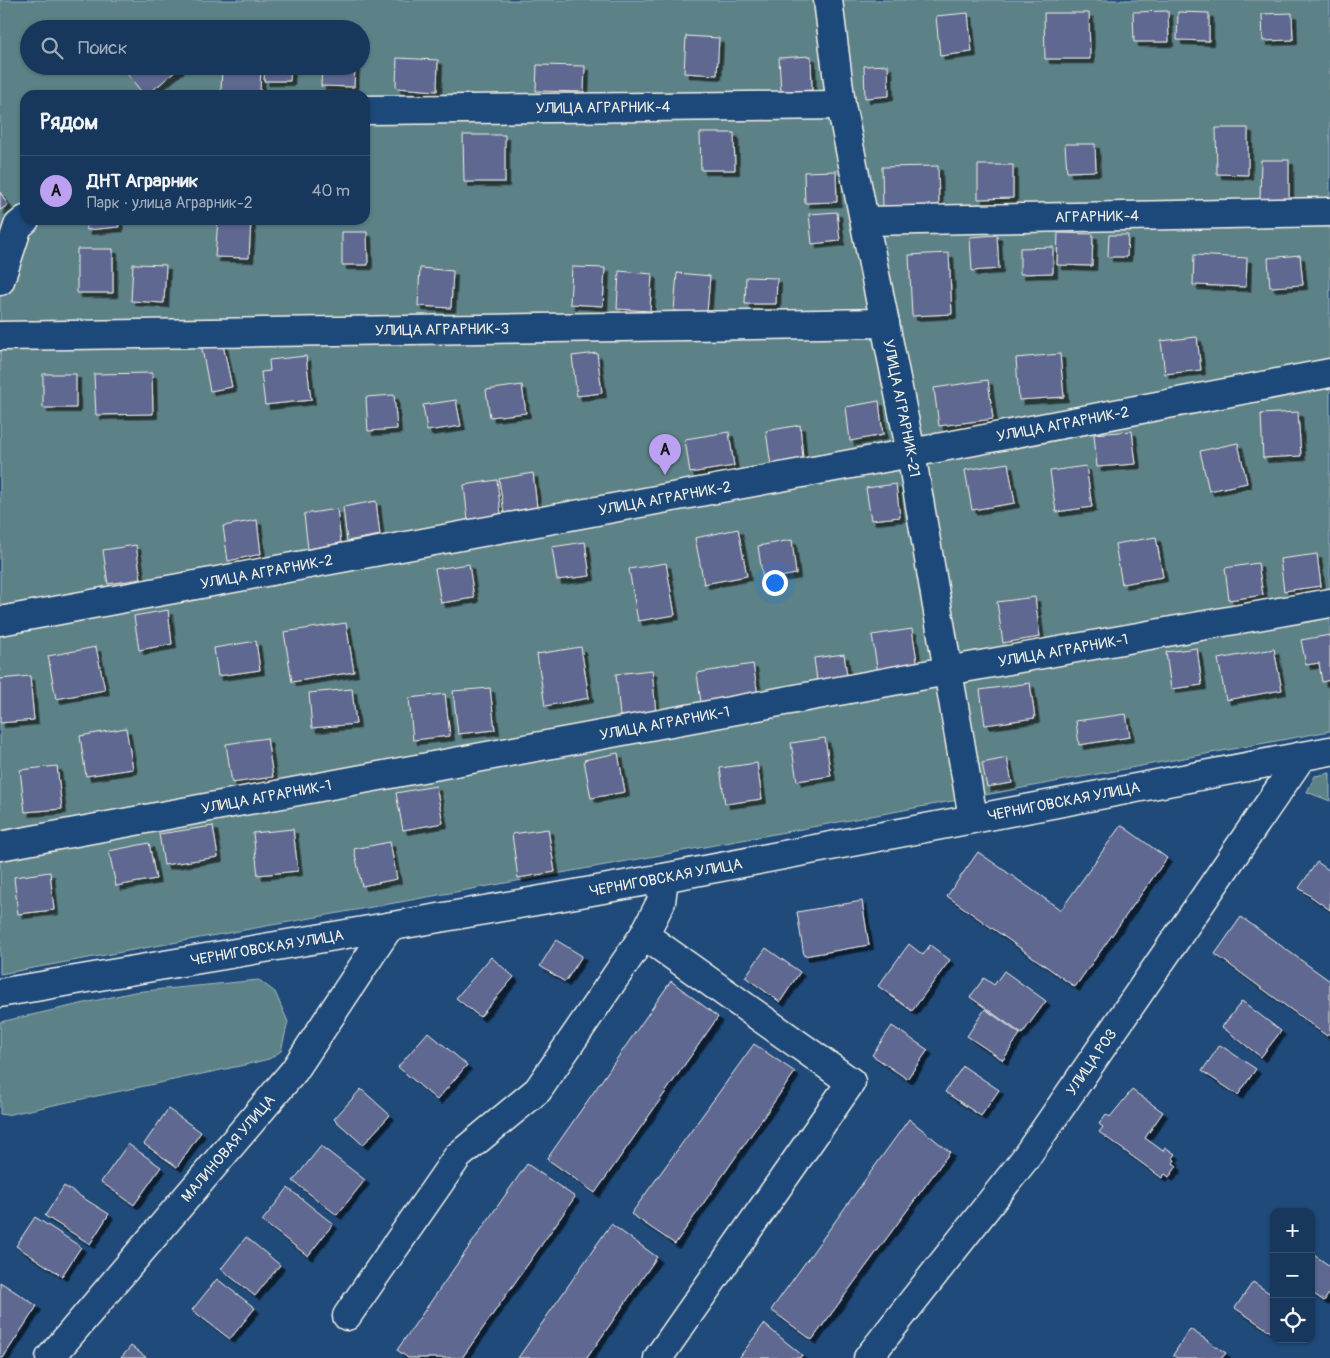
<!DOCTYPE html>
<html lang="ru">
<meta charset="utf-8">
<style>
:root{--surface:#17385c;--page:#203f62;--text:#f1f3f6;--muted:#9eacbb;--line:#365272;--accent:#bca0f2}
body{margin:0;font-family:Pangolin,sans-serif;background:var(--page);color:var(--text)}
.controls{position:absolute;right:15px;bottom:15px;display:grid;overflow:hidden;border-radius:10px;box-shadow:0 1px 4px #0004}
.controls button{width:45px;height:45px;display:grid;place-items:center;padding:0;border:0;border-bottom:1px solid var(--line);background:var(--surface);color:var(--text);font:25px sans-serif}
.you{position:absolute;left:774px;top:582px;width:18px;height:18px;margin:-12px;border:4px solid #fff;border-radius:50%;background:#1a73e8;box-shadow:0 0 0 8px #1a73e833}
.badge{display:grid;place-items:center;width:32px;height:32px;border-radius:50%;background:var(--accent);color:#111;font-size:16px;font-weight:700}
.pin{position:absolute;translate:-50% -41px;filter:drop-shadow(0 1px 2px #0008)}
.pin::after{content:'';position:absolute;top:26px;width:18px;height:15px;background:inherit;clip-path:polygon(0 0,100% 0,50% 100%)}
.list{margin:0;padding:0;list-style:none}
h2{display:flex;justify-content:space-between;align-items:center;height:65px;margin:0;padding:0 20px;font-size:21px}
h2 small{font-size:16px;font-weight:400;color:var(--muted)}
.list li{display:grid;grid-template-columns:32px 1fr auto;gap:15px;align-items:center;box-sizing:border-box;height:70px;padding:0 20px;border-top:1px solid var(--line)}
.list b{display:block;font-size:19px;white-space:nowrap}
.list p{margin:0;font-size:16px;white-space:nowrap;color:var(--muted)}
.list em{font-size:16px;font-style:normal;color:var(--muted)}
.icon{flex:none;width:28px;height:28px;fill:none;stroke:currentColor;stroke-width:2;stroke-linecap:round;stroke-linejoin:round}
.map{position:relative;flex:none;width:1330px;height:1358px;overflow:hidden}
.search{position:absolute;background:var(--surface);box-shadow:0 1px 4px #0004;left:20px;top:20px;width:350px;height:55px;display:flex;align-items:center;gap:12px;box-sizing:border-box;padding:0 18px;border-radius:28px;color:var(--muted);font-size:19px}
.panel{position:absolute;background:var(--surface);box-shadow:0 1px 4px #0004;left:20px;top:90px;width:350px;height:135px;border-radius:15px}
.map>svg:first-child{display:block}
.green{fill:#5c8287;stroke:#a8bab8;fill-rule:evenodd}
.building{fill:#5e6891;stroke:#f4f1e8;filter:url(#shadow)}
.lines{fill:none;stroke-linecap:round;stroke-linejoin:round}
.minor-casing{stroke:#f4f1e8;stroke-width:31}
.tertiary-casing{stroke:#f4f1e8;stroke-width:31}
.minor{stroke:#1f4a7a;stroke-width:28}
.tertiary{stroke:#1f4a7a;stroke-width:28}
.labels{text-anchor:middle;stroke-width:4;stroke-linejoin:round;paint-order:stroke}
.street-label{font-size:15px;fill:#f4f1e8;stroke:#1f4a7a}
</style>
<div class="map">
<svg width="1330" height="1358" viewBox="0 0 1330 1358">
<defs>
<filter id="shadow"><feDropShadow dx="4.5" dy="4.5" stdDeviation="0" flood-color="#0009"/></filter>
</defs>
<rect width="100%" height="100%" fill="#1f4a7a"/>
<filter id="ink" filterUnits="userSpaceOnUse"><feTurbulence type="fractalNoise" baseFrequency=".02" numOctaves="2"/><feDisplacementMap in="SourceGraphic" scale="10" xChannelSelector="R" yChannelSelector="G"/><feConvolveMatrix kernelMatrix="1 2 1 2 8 2 1 2 1" color-interpolation-filters="sRGB"/></filter>
<g filter="url(#ink)">
<path class="green" d="M0 0H1330V731L661 855 0 974ZM29 29H361V66H29ZM25 95H365V220H25Z
M1330 773V801L1307 792 1315 776Z
M259 980 275 992 288 1022 281 1051 269 1059 240 1066 6 1115 0 1114V1022L134 992Z"/>
<path class="building" d="M1168 11 1169 42H1134L1133 12Z
M1178 12 1209 13V41L1177 40Z
M968 13 972 52 940 56 936 16Z
M1044 13H1089L1090 59H1045Z
M1292 13 1293 40 1263 41 1262 14Z
M686 36 719 38 717 75 684 73Z
M811 56 812 90 781 92 779 58Z
M397 58 438 60 437 91 396 88Z
M537 65 585 66 584 92 536 91Z
M888 65 889 96 865 98 864 66Z
M121 66H182L147 95H144Z
M222 66H261L260 93 221 92Z
M265 66H291L290 81H264Z
M322 66H355L354 87 321 86Z
M1216 128H1248V175L1217 174Z
M700 133H734L735 170H701Z
M463 135H505V182H464Z
M1065 144H1095L1096 171 1067 172Z
M1261 160H1289V200H1260Z
M978 165H1013V198L978 199Z
M938 166 939 206 883 207 882 167Z
M836 171 837 202 805 203 804 172Z
M0 192 8 205 0 210Z
M837 212 840 241 812 244 809 214Z
M86 220H118L119 227 87 230Z
M218 220 251 221 249 258 215 257Z
M342 232H367L368 265H342Z
M1058 233 1093 234 1092 266 1057 265Z
M997 235 999 269 972 271 970 237Z
M1109 235H1128L1127 257H1108Z
M1053 247V273L1020 274V248Z
M77 249H113V293H77Z
M949 253 952 314 912 316 909 255Z
M1194 255 1247 258 1246 287 1193 285Z
M1300 255 1303 285 1270 287 1268 258Z
M133 264 166 265 164 303 131 301Z
M572 267 605 268 603 306 570 304Z
M420 268 453 271 451 308 418 306Z
M619 271 652 274 650 311 617 309Z
M677 273 710 276 707 313 674 311Z
M746 277 777 278 776 304H745Z
M1197 337 1201 370 1165 374 1161 341Z
M222 340 232 387 210 391 201 344Z
M597 353 602 393 577 396 572 356Z
M1060 354 1064 397 1019 400 1016 358Z
M306 356 311 400 265 405 261 372 270 371 269 360Z
M152 373 153 414 96 415 94 374Z
M43 374H76V408H43Z
M988 380 993 419 939 426 934 388Z
M522 385 526 413 490 417 486 390Z
M394 395 397 429 368 431 366 397Z
M456 400 461 426 427 431 423 405Z
M879 401 883 435 850 441 846 407Z
M1298 412 1301 456 1263 458 1261 414Z
M800 425 803 459 771 466 766 431Z
M1132 431 1136 464 1097 467 1094 434Z
M729 432 734 466 690 473 685 439Z
M1238 443 1247 483 1209 491 1200 451Z
M1008 463 1015 503 972 510 965 470Z
M1086 466 1092 507 1056 512 1050 471Z
M533 473 537 507 504 513 499 479Z
M497 480 501 514 468 520 464 485Z
M896 484 900 517 871 520 866 488Z
M376 501 380 535 347 541 343 507Z
M337 509 341 543 308 549 304 514Z
M257 520 261 554 228 561 223 526Z
M738 529 747 576 704 584 695 538Z
M1156 537 1163 577 1122 584 1115 544Z
M792 540 796 574 763 580 758 546Z
M585 542 590 576 557 580 552 547Z
M136 545 141 579 108 584 103 550Z
M1317 554 1321 586 1284 591 1280 559Z
M666 563 675 615 638 621 629 569Z
M1258 563 1263 595 1229 600 1225 568Z
M469 564 474 598 441 603 435 569Z
M1035 597 1040 637 1003 643 997 602Z
M168 610 172 644 139 650 134 616Z
M346 623 354 672 292 682 284 632Z
M912 629 918 667 878 673 872 635Z
M1330 635V680L1322 682 1319 663 1306 665 1301 640Z
M256 641 260 670 218 676 214 648Z
M96 647 105 690 56 699 48 656Z
M581 647 589 698 545 706 537 654Z
M1197 648 1202 685 1171 689 1166 652Z
M1274 649 1282 690 1226 700 1218 659Z
M844 654 847 676 817 680 814 658Z
M753 664 758 695 701 703 697 673Z
M652 670 656 713 620 716 616 674Z
M30 676 34 720 0 723V679Z
M1030 683 1035 718 985 725 980 690Z
M490 688 495 730 458 734 453 691Z
M352 689 356 724 312 728 309 693Z
M445 694 450 736 413 740 409 698Z
M1126 714 1130 737 1079 745 1076 721Z
M126 728 133 769 86 776 80 736Z
M267 738 273 777 232 783 226 744Z
M825 738 831 776 797 781 791 743Z
M618 753 625 792 591 798 584 760Z
M1007 758 1012 783 987 787 982 763Z
M757 763 762 799 725 804 720 768Z
M57 766 62 809 25 812 20 770Z
M436 786 443 823 403 830 396 793Z
M1121 825 1167 858 1075 987 947 896 978 852 1061 910Z
M213 826 218 857 164 865 159 834Z
M293 829 298 871 258 875 253 833Z
M548 829 555 872 518 878 512 834Z
M390 842 397 879 362 886 354 849Z
M149 843 156 879 116 886 109 851Z
M1317 862 1330 871V910L1299 888Z
M50 872 54 910 18 914 14 877Z
M862 901 869 945 804 956 797 912Z
M1241 917 1330 981V1031L1327 1036 1215 954Z
M556 940 582 956 565 982 540 966Z
M909 944 923 955 930 945 950 960 912 1011 878 986Z
M766 948 800 972 780 1002 745 977Z
M491 957 514 977 480 1017 456 998Z
M1004 971 1046 1001 1022 1034 970 997 984 978 994 985Z
M671 981 718 1017 595 1193 547 1159Z
M1242 1001 1281 1031 1261 1057 1222 1027Z
M985 1009 1020 1034 1003 1060 967 1036Z
M892 1026 928 1050 907 1079 872 1055Z
M428 1032 467 1065 437 1100 398 1067Z
M754 1044 795 1072 675 1244 631 1214Z
M1220 1045 1256 1069 1238 1095 1202 1071Z
M963 1066 999 1090 981 1116 945 1092Z
M361 1089 390 1115 363 1145 334 1119Z
M1132 1090 1163 1112 1145 1138 1163 1151 1165 1147 1175 1154 1172 1158 1175 1160 1173 1163 1177 1166 1169 1177 1165 1174 1162 1178 1099 1132 1103 1127 1099 1124 1106 1114 1110 1117Z
M168 1109 201 1132 177 1167 144 1144Z
M909 1119 950 1152 812 1340 771 1310Z
M128 1144 161 1167 134 1205 101 1182Z
M321 1146 365 1180 337 1215 293 1181Z
M527 1164 575 1197 462 1358H408L397 1350Z
M64 1186 109 1214 90 1244 45 1216Z
M288 1188 333 1224 308 1256 262 1221Z
M35 1217 81 1247 62 1276 16 1246Z
M611 1224 657 1257 587 1358H518Z
M246 1237 280 1265 255 1296 221 1269Z
M1311 1253 1330 1266V1292L1324 1301 1311 1292Z
M217 1279 255 1308 230 1339 192 1310Z
M0 1282 37 1306 3 1358H0Z
M1253 1282 1274 1296V1328L1271 1332 1235 1308Z
M764 1324 802 1355 800 1358H739Z
M1190 1329 1226 1353 1222 1358H1177L1173 1355Z
M131 1346 147 1358H121Z"/>
<g class="lines">
<defs>
<g id="minor">
<path id="s1" d="M828 0 841 105 911 453 973 818"/>
<path id="s2" d="M365 110 841 105"/>
<path id="s3" d="M865 221 1330 212"/>
<path d="M0 281 18 226 25 220"/>
<path id="s4" d="M0 336 885 323"/>
<path id="s5" d="M0 621 911 453 1330 373"/>
<path id="s6" d="M0 846 947 671 1330 603"/>
<path d="M644 935 851 1082 658 1358"/>
<path d="M347 1316 458 1156 538 1090 644 935 661 902 664 878"/>
<path id="s7" d="M50 1358 294 1071 389 927"/>
<path id="s8" d="M868 1358 1024 1160 1302 756"/>
</g>
<g id="tertiary">
<path id="s9" d="M0 993C221 955 442 919 663 878 885 837 1107 792 1330 751"/>
</g>
</defs>
<use href="#minor" class="minor-casing"/>
<use href="#tertiary" class="tertiary-casing"/>
<use href="#minor" class="minor"/>
<use href="#tertiary" class="tertiary"/>
</g>
</g>
<g class="labels">
<g class="street-label">
<text dy="5" stroke="none"><textPath href="#s2" startOffset="238">УЛИЦА АГРАРНИК-4</textPath></text>
<text dy="5" stroke="none"><textPath href="#s3" startOffset="232">АГРАРНИК-4</textPath></text>
<text dy="5" stroke="none"><textPath href="#s4" startOffset="442">УЛИЦА АГРАРНИК-3</textPath></text>
<text dy="5" stroke="none"><textPath href="#s1" startOffset="415">УЛИЦА АГРАРНИК-21</textPath></text>
<text dy="5" stroke="none"><textPath href="#s5" startOffset="1081">УЛИЦА АГРАРНИК-2</textPath></text>
<text dy="5" stroke="none"><textPath href="#s5" startOffset="676">УЛИЦА АГРАРНИК-2</textPath></text>
<text dy="5" stroke="none"><textPath href="#s5" startOffset="271">УЛИЦА АГРАРНИК-2</textPath></text>
<text dy="5" stroke="none"><textPath href="#s6" startOffset="1081">УЛИЦА АГРАРНИК-1</textPath></text>
<text dy="5" stroke="none"><textPath href="#s6" startOffset="676">УЛИЦА АГРАРНИК-1</textPath></text>
<text dy="5" stroke="none"><textPath href="#s6" startOffset="271">УЛИЦА АГРАРНИК-1</textPath></text>
<text dy="5" stroke="none"><textPath href="#s9" startOffset="1081">ЧЕРНИГОВСКАЯ УЛИЦА</textPath></text>
<text dy="5" stroke="none"><textPath href="#s9" startOffset="676">ЧЕРНИГОВСКАЯ УЛИЦА</textPath></text>
<text dy="5" stroke="none"><textPath href="#s9" startOffset="271">ЧЕРНИГОВСКАЯ УЛИЦА</textPath></text>
<text dy="5" stroke="none"><textPath href="#s8" startOffset="371">УЛИЦА РОЗ</textPath></text>
<text dy="5" stroke="none"><textPath href="#s7" startOffset="275">МАЛИНОВАЯ УЛИЦА</textPath></text>
</g>
</g>
</svg>
<div class="controls">
<button>+</button>
<button>−</button>
<button><svg class="icon" aria-label="locate" viewBox="0 0 24 24"><circle cx="12" cy="12" r="6"/><path d="M12 2v4M12 18v4M2 12h4M18 12h4"/></svg></button>
</div>
<div class="you"></div>
<div class="pin badge" style="left:665px;top:475px">A</div>
<div class="search"><svg class="icon" aria-label="search" viewBox="0 0 24 24"><circle cx="10" cy="10" r="6"/><path d="M15 15l6 6"/></svg>Поиск</div>
<section class="panel">
<h2>Рядом<small></small></h2>
<ul class="list">
<li><span class="badge">A</span><div><b>ДНТ Аграрник</b><p>Парк · улица Аграрник-2</p></div><em>40 m</em></li>
</ul>
</section>
</div>
